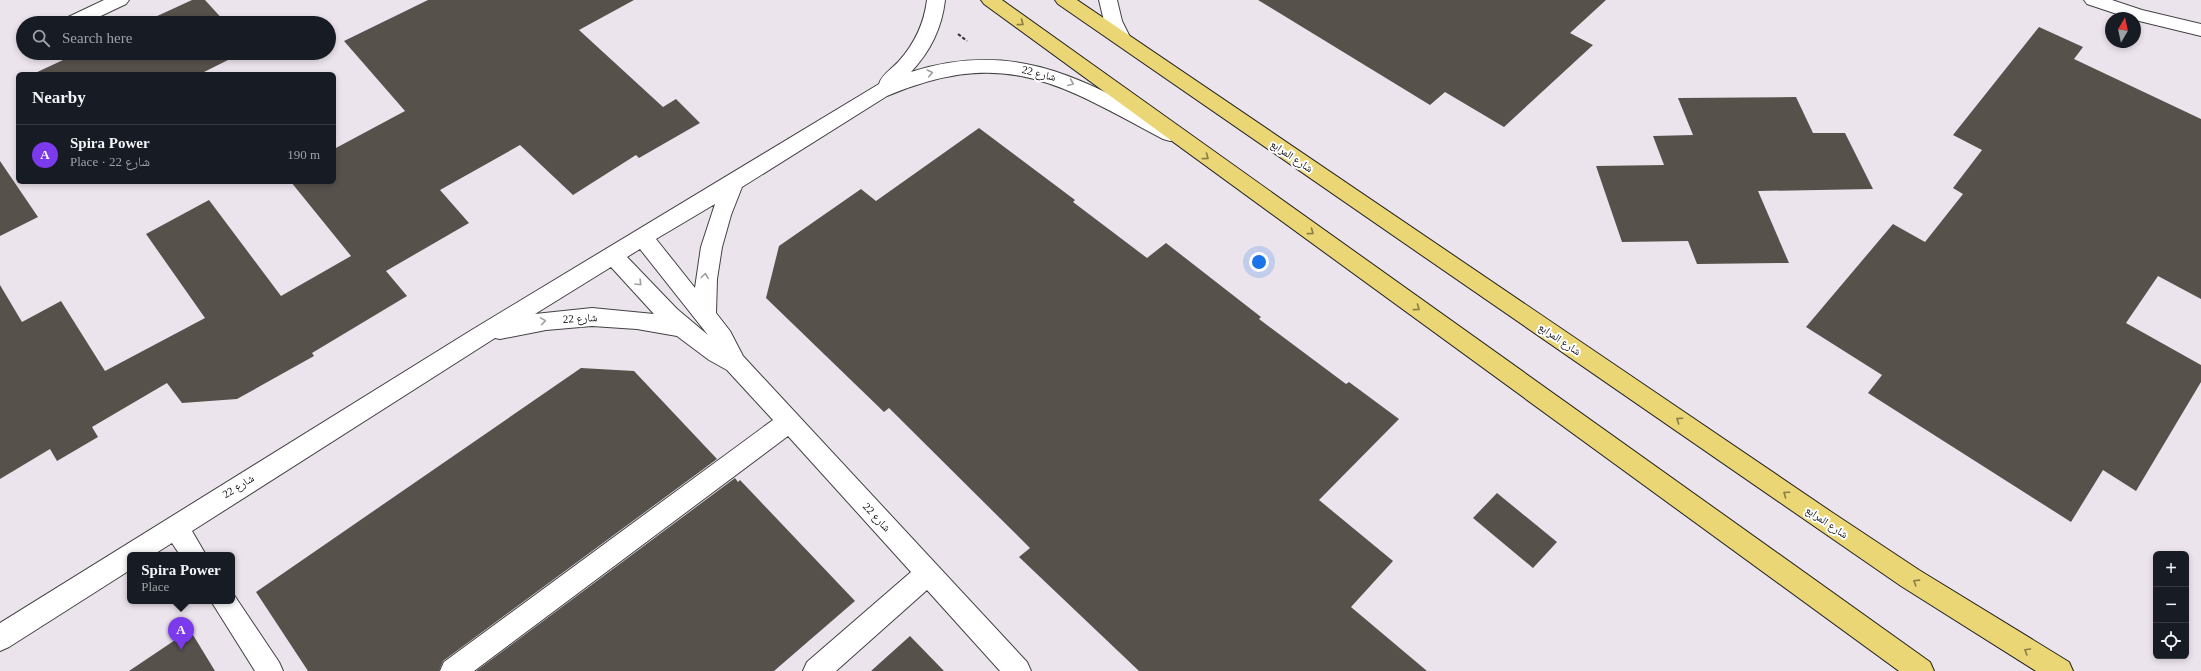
<!DOCTYPE html>
<meta charset="utf-8">
<style>
:root{--surface:#171b24;--page:#20242c;--text:#f1f3f6;--muted:#9ea1a6;--line:#363941;--accent:#7c3aed}
body{margin:0;font-family:"Times New Roman","Noto Naskh Arabic",serif;background:var(--page);color:var(--text)}
.controls{position:absolute;right:12px;bottom:12px;display:grid;overflow:hidden;border-radius:6px;box-shadow:0 2px 6px #0003}
.controls button{width:36px;height:36px;display:grid;place-items:center;padding:0;border:0;border-bottom:1px solid var(--line);background:var(--surface);color:var(--text);font:20px sans-serif}
.compass{position:absolute;left:2105px;top:12px;width:36px;height:36px;border-radius:50%;background:var(--surface);box-shadow:0 2px 6px #0003;rotate:9deg}
.you{position:absolute;left:1259px;top:262px;width:14px;height:14px;margin:-10px;border:3px solid #fff;border-radius:50%;background:#1a73e8;box-shadow:0 0 0 6px #1a73e833}
.badge{display:grid;place-items:center;width:26px;height:26px;border-radius:50%;background:var(--accent);color:#fff;font-size:13px;font-weight:700}
.pin{position:absolute;translate:-50% -33px;filter:drop-shadow(0 1px 2px #0008)}
.pin::after{content:'';position:absolute;top:21px;width:14px;height:12px;background:inherit;clip-path:polygon(0 0,100% 0,50% 100%)}
.popup{position:absolute;left:127px;top:552px;width:108px;height:52px;box-sizing:border-box;display:grid;place-content:center;border-radius:6px;background:var(--surface);filter:drop-shadow(0 1px 3px #0005);font-size:13px;white-space:nowrap;color:var(--muted)}
.popup b{font-size:15px;color:var(--text)}
.popup::after{content:'';position:absolute;left:50%;top:100%;margin-left:-8px;border:8px solid transparent;border-top-color:var(--surface)}
.list{margin:0;padding:0;list-style:none}
h2{display:flex;justify-content:space-between;align-items:center;height:52px;margin:0;padding:0 16px;font-size:17px}
h2 small{font-size:13px;font-weight:400;color:var(--muted)}
.list li{display:grid;grid-template-columns:26px 1fr auto;gap:12px;align-items:center;box-sizing:border-box;height:60px;padding:0 16px;border-top:1px solid var(--line)}
.list b{display:block;font-size:15px;white-space:nowrap}
.list p{margin:0;font-size:13px;white-space:nowrap;color:var(--muted)}
.list em{font-size:13px;font-style:normal;color:var(--muted)}
.icon{flex:none;width:22px;height:22px;fill:none;stroke:currentColor;stroke-width:2;stroke-linecap:round;stroke-linejoin:round}
.map{position:relative;flex:none;width:2201px;height:671px;overflow:hidden}
.search{position:absolute;background:var(--surface);box-shadow:0 2px 6px #0003;left:16px;top:16px;width:320px;height:44px;display:flex;align-items:center;gap:10px;box-sizing:border-box;padding:0 14px;border-radius:22px;color:var(--muted);font-size:15px}
.panel{position:absolute;background:var(--surface);box-shadow:0 2px 6px #0003;left:16px;top:72px;width:320px;height:112px;border-radius:6px}
.map>svg:first-child{display:block}
.industrial{fill:#ece4ec;fill-rule:evenodd}
.building{fill:#57514c}
.lines{fill:none;stroke-linecap:round;stroke-linejoin:round}
.minor-casing{stroke:#424242;stroke-width:2}
.major-casing{stroke:#202020;stroke-width:2}
.path{stroke:#313131;stroke-width:2;stroke-dasharray:3.5 2;stroke-linecap:butt}
.minor{fill:#fff;fill-rule:evenodd}
.major{fill:#ebd675;fill-rule:evenodd}
.oneway{stroke:#887c47}
.oneway2{stroke:#9f9f9f}
.labels{text-anchor:middle;stroke-width:4;stroke-linejoin:round;paint-order:stroke}
.street-label{font-size:11px;fill:#0f0f0f;stroke:#fff}
</style>
<div class="map">
<svg width="2201" height="671" viewBox="0 0 2201 671">
<rect width="100%" height="100%" fill="#fefcf2"/>
<path class="industrial" d="M0 0H2201V671H0ZM2111 18H2135V42H2111ZM23 23H329V53H23ZM18 74H334V182H18ZM2156 554H2186V656H2156ZM130 555H232V601H130Z"/>
<path class="building" d="M192 0H205L226 23H142Z
M428 0H634L579 30 663 107 676 99 700 123 639 158 636 155 573 195 520 145 440 190 469 223 386 271 407 296 312 353 314 356 237 399 182 403 167 383 92 427 98 437 57 461 50 449 0 479V285L22 322 61 301 105 371 205 318 146 234 209 200 281 296 351 256 291 182H334V149L405 111 344 41Z
M1258 0H1606L1570 33 1593 45 1504 127 1445 92 1430 105Z
M2039 27 2083 47 2074 59 2201 119V299L2158 276 2126 323 2201 365V382L2136 491 2103 470 2071 522 1868 393 1882 375 1806 327 1893 224 1925 242 1963 194 1953 188 1982 150 1953 135Z
M78 53H242L200 74H33Z
M1796 97 1813 133H1845L1873 189 1758 191 1789 263 1697 264 1688 241 1622 242 1596 166 1664 165 1653 136 1693 135 1678 98Z
M979 128 1075 200 1073 202 1147 258 1166 243 1261 317 1259 319 1346 384 1349 382 1399 419 1319 500 1393 561 1351 607 1427 671H1139L1019 557 1030 548 889 408 884 412 766 298 779 246 861 189 876 201Z
M0 161 38 217 0 236Z
M581 368 634 371 717 459 443 661 439 671H308L256 592Z
M735 478 738 482 740 480 855 601 774 671H476Z
M1497 493 1557 542 1533 568 1473 518Z
M190 630 215 671H129Z
M910 636 944 671H871Z"/>
<g class="lines">
<defs>
<path id="minor" d="M104 0H129L126 4 86 23H61L64 19Z
M927 0H945C942 28 930 52 911 72 1018 38 1085 81 1177 129L1180 134 1177 139 1170 141 1163 139C1059 84 1006 46 887 96L742 187 731 215 722 247 717 279 716 313 730 331 743 356 1027 662 1031 671H1000L927 590 836 671H803L807 662 911 572 788 436 474 671H440L444 662 773 420 727 370 709 360 677 336 637 329 592 326 546 330 500 339 495 338 192 531 206 555H180L172 543 153 555H130V570L9 647 0 651V623L470 331 879 84C881 75 893 68 899 61 915 43 924 24 927 0ZM715 204 701 247 695 288 656 239ZM640 249 708 335 677 309 627 257ZM611 267 654 314 592 308 535 314Z
M1099 0H1117L1122 21 1131 39 1128 43 1122 45 1116 43 1104 21Z
M2084 0H2112L2142 10 2201 24V36L2135 20V18H2129L2087 4Z
M232 592 279 662 283 671H255L211 601H232Z"/>
<path id="major" d="M981 0H1002L1930 662 1934 671H1899L984 4Z
M1055 0H1077L1830 511 1919 570 2069 662 2073 671H2036L1901 586 1058 4Z"/>
</defs>
<use href="#minor" class="minor-casing"/>
<use href="#major" class="major-casing"/>
<path class="path" d="M958 34 967 41"/>
<use href="#minor" class="minor"/>
<use href="#major" class="major"/>
</g>
<defs><path id="oneway-chevron" d="M-2-3.5L2.5 0L-2 3.5" fill="none" stroke-width="1.6" stroke-linecap="round" stroke-linejoin="round"/></defs>
<g class="oneway">
<use href="#oneway-chevron" transform="translate(1021 23) rotate(36)"/>
<use href="#oneway-chevron" transform="translate(1206 157) rotate(36)"/>
<use href="#oneway-chevron" transform="translate(1311 232) rotate(36)"/>
<use href="#oneway-chevron" transform="translate(1417 308) rotate(36)"/>
<use href="#oneway-chevron" transform="translate(1679 420) rotate(-146)"/>
<use href="#oneway-chevron" transform="translate(1786 494) rotate(-145)"/>
<use href="#oneway-chevron" transform="translate(1916 582) rotate(-148)"/>
<use href="#oneway-chevron" transform="translate(2027 651) rotate(-149)"/>
</g>
<g class="oneway2">
<use href="#oneway-chevron" transform="translate(930 73) rotate(-13)"/>
<use href="#oneway-chevron" transform="translate(1071 83) rotate(23)"/>
<use href="#oneway-chevron" transform="translate(705 276) rotate(-83)"/>
<use href="#oneway-chevron" transform="translate(639 283) rotate(46)"/>
<use href="#oneway-chevron" transform="translate(543 321) rotate(-9)"/>
</g>
<g class="labels">
<g class="street-label">
<text transform="translate(1039 73) rotate(14)" y="4">شارع 22</text>
<text transform="translate(1292 156) rotate(34)" y="4">شارع المرابع</text>
<text transform="translate(580 318) rotate(-3)" y="4">شارع 22</text>
<text transform="translate(1560 339) rotate(34)" y="4">شارع المرابع</text>
<text transform="translate(238 486) rotate(-32)" y="4">شارع 22</text>
<text transform="translate(877 517) rotate(47)" y="4">شارع 22</text>
<text transform="translate(1827 522) rotate(34)" y="4">شارع المرابع</text>
</g>
</g>
</svg>
<div class="controls">
<button>+</button>
<button>−</button>
<button><svg class="icon" aria-label="locate" viewBox="0 0 24 24"><circle cx="12" cy="12" r="6"/><path d="M12 2v4M12 18v4M2 12h4M18 12h4"/></svg></button>
</div>
<svg class="compass" viewBox="-18 -18 36 36"><path d="M0-13l5 13h-10z" fill="#e53935"/><path d="M0 13l5-13h-10z" fill="#9ea1a6"/></svg>
<div class="you"></div>
<div class="pin badge" style="left:181px;top:650px">A</div>
<div class="popup"><b>Spira Power</b>Place</div>
<div class="search"><svg class="icon" aria-label="search" viewBox="0 0 24 24"><circle cx="10" cy="10" r="6"/><path d="M15 15l6 6"/></svg>Search here</div>
<section class="panel">
<h2>Nearby<small></small></h2>
<ul class="list">
<li><span class="badge">A</span><div><b>Spira Power</b><p>Place · شارع 22</p></div><em>190 m</em></li>
</ul>
</section>
</div>
